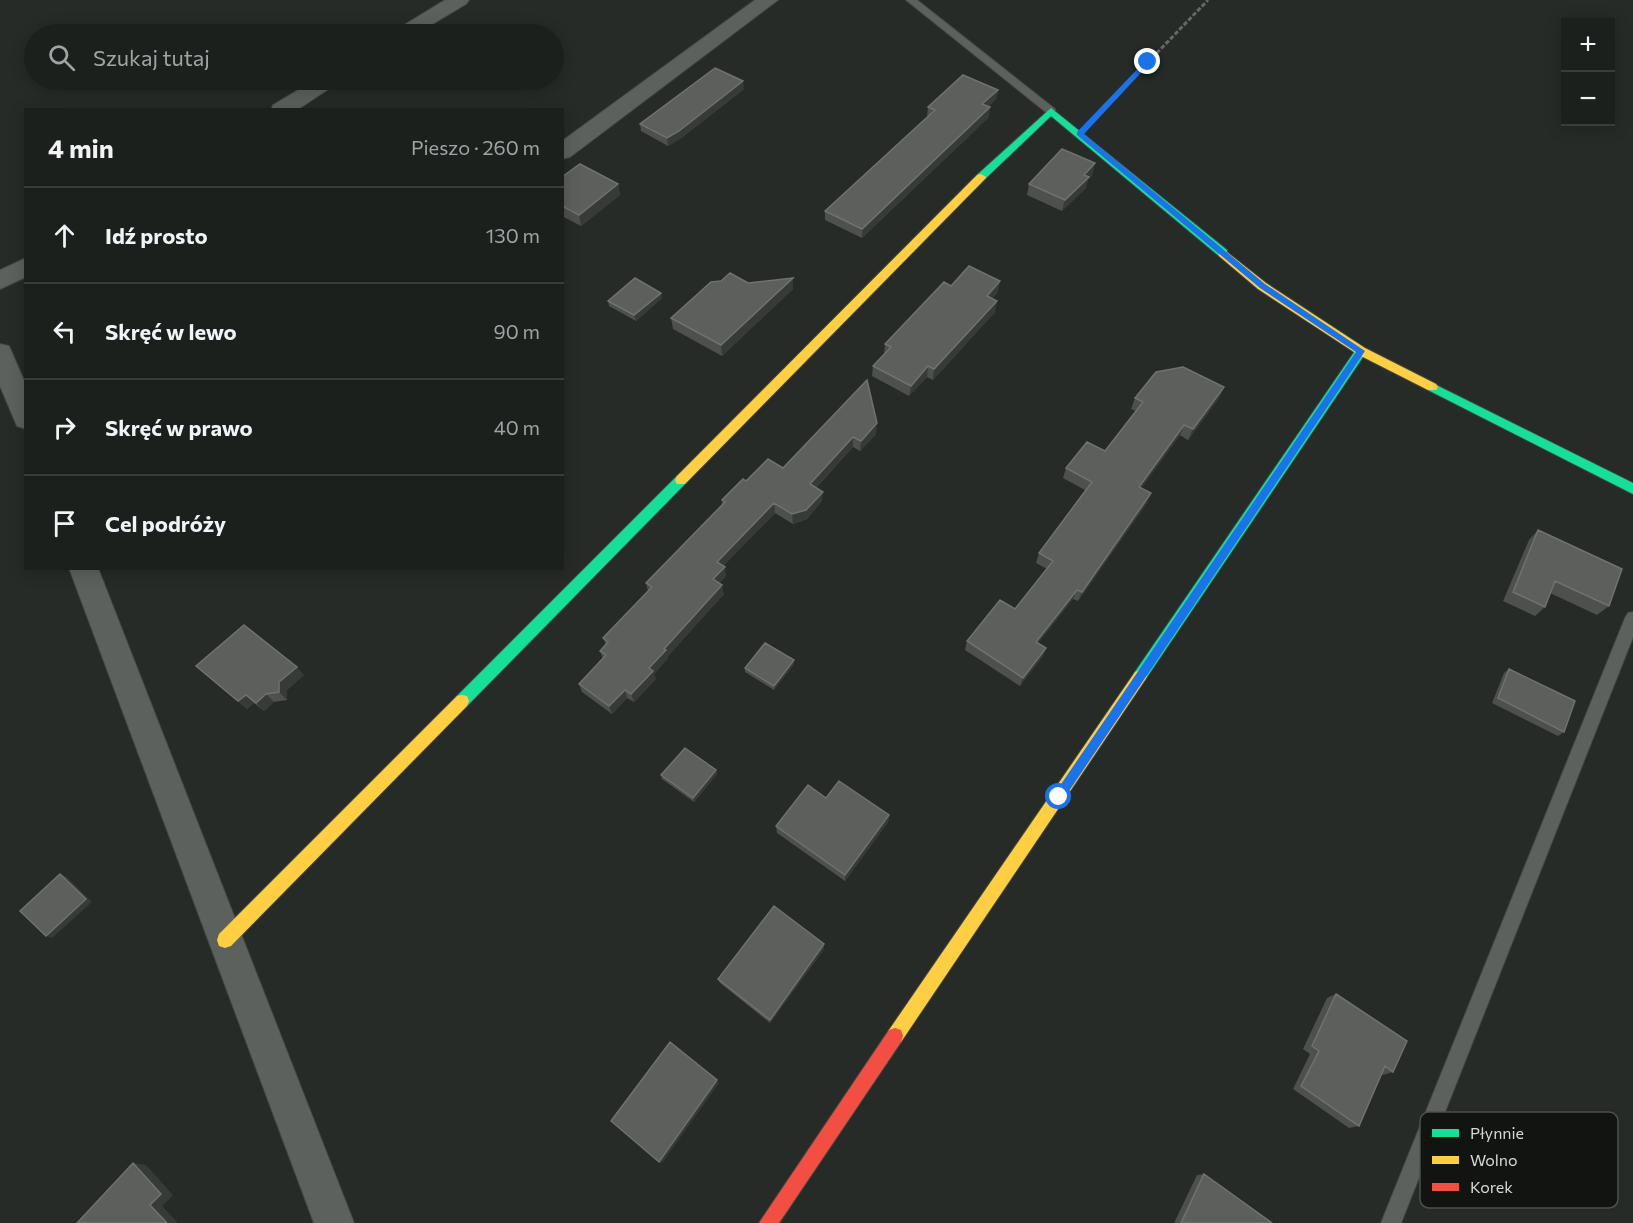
<!DOCTYPE html>
<html lang="pl">
<meta charset="utf-8">
<style>
:root{--surface:#1c201d;--page:#252826;--text:#f1f3f6;--muted:#a0a3a4;--line:#3a3e3b}
body{margin:0;font-family:Commissioner,sans-serif;background:var(--page);color:var(--text)}
.controls{position:absolute;right:18px;top:18px;display:grid;overflow:hidden;border-radius:0px;box-shadow:0 3px 15px #0003}
.controls button{width:54px;height:54px;display:grid;place-items:center;padding:0;border:0;border-bottom:2px solid var(--line);background:var(--surface);color:var(--text);font:30px sans-serif}
.stop{position:absolute;width:18px;height:18px;margin:-14px;border:4px solid #1a73e8;border-radius:50%;background:#fff}
.stop.end{background:#1a73e8;border-color:#fff;box-shadow:0 2px 6px #0008}
.list{margin:0;padding:0;list-style:none}
h2{display:flex;justify-content:space-between;align-items:center;height:78px;margin:0;padding:0 24px;font-size:26px}
h2 small{font-size:20px;font-weight:400;color:var(--muted)}
.list li{display:grid;grid-template-columns:39px 1fr auto;gap:18px;align-items:center;box-sizing:border-box;height:96px;padding:0 24px;border-top:2px solid var(--line)}
.list b{display:block;font-size:22px;white-space:nowrap}
.list em{font-size:20px;font-style:normal;color:var(--muted)}
.icon{flex:none;width:33px;height:33px;fill:none;stroke:currentColor;stroke-width:2;stroke-linecap:round;stroke-linejoin:round}
.map{position:relative;flex:none;width:1633px;height:1223px;overflow:hidden}
.search{position:absolute;background:var(--surface);box-shadow:0 3px 15px #0003;left:24px;top:24px;width:540px;height:66px;display:flex;align-items:center;gap:15px;box-sizing:border-box;padding:0 21px;border-radius:33px;color:var(--muted);font-size:22px}
.panel{position:absolute;background:var(--surface);box-shadow:0 3px 15px #0003;left:24px;top:108px;width:540px;height:462px;border-radius:0px}
.map>svg:first-child{display:block}
.lines{fill:none;stroke-linecap:round;stroke-linejoin:round}
.lane-casing{stroke:#434744;stroke-width:2}
.street-casing{stroke:#434744;stroke-width:2}
.fast-casing{stroke:#434744;stroke-width:2}
.slow-casing{stroke:#434744;stroke-width:2}
.jam-casing{stroke:#434744;stroke-width:2}
.path{stroke:#656866;stroke-width:3;stroke-dasharray:4.5 2;stroke-linecap:butt}
.lane{fill:#5d615e;fill-rule:evenodd}
.street{fill:#5d615e;fill-rule:evenodd}
.fast{fill:#16e098;fill-rule:evenodd}
.slow{fill:#ffcf43;fill-rule:evenodd}
.jam{fill:#f24e42;fill-rule:evenodd}
.wall{fill:#4d504d}
.shaded-wall{fill:#373b38}
.building{fill:#5c5f5c;stroke:#6f726f;stroke-width:1.5}
.route{fill:#1a73e8}
.key{fill:#111411;stroke:#4c4f4c;stroke-width:1.5}
.key-label{font-size:16px;fill:#d6dad6}
</style>
<div class="map">
<svg width="1633" height="1223" viewBox="0 0 1633 1223">
<rect width="100%" height="100%" fill="#262b27"/>
<g class="lines">
<defs>
<path id="lane" d="M906 0H917L1055 109V113H1047Z
M1633 612V637L1401 1223H1381L1625 618 1628 613Z"/>
<path id="street" d="M445 0H469L466 4 416 34H393L396 30Z
M755 0H778L570 157 562 159V141Z
M315 80H339L336 84 297 110H271L273 105Z
M26 258V277L0 289V270Z
M0 344 9 346 26 385V429L17 426 0 386Z
M69 568H98L354 1223H314Z"/>
<path id="fast" d="M1051 108 1227 250V256H1219L1051 116 985 179H977V175Z
M1361 347 1367 351 1365 354 1145 680 1140 682 1135 680 1133 676 1135 672 1357 348Z
M1432 383 1633 483V494L1428 390 1426 387 1428 384Z
M681 475 687 480 685 484 467 706 462 707 457 706 455 701 457 696 677 476Z"/>
<path id="slow" d="M981 174 986 177 985 179 685 484H677L675 480 677 476 977 175Z
M1223 249 1266 283 1365 348 1436 384 1438 387 1436 390H1428L1357 354 1258 289 1219 256V250Z
M1140 670 1145 672 1147 676 1145 680 901 1042 895 1044 889 1042 887 1036 889 1030 1135 672Z
M462 695 467 696 469 701 467 706 231 946 225 948 219 946 217 940 219 934 457 696Z"/>
<path id="jam" d="M895 1028 901 1030 903 1036 901 1042 779 1223H759L889 1030Z"/>
</defs>
<use href="#lane" class="lane-casing"/>
<use href="#street" class="street-casing"/>
<use href="#fast" class="fast-casing"/>
<use href="#slow" class="slow-casing"/>
<use href="#jam" class="jam-casing"/>
<path class="path" d="M1098 114 1208 0"/>
<use href="#lane" class="lane"/>
<use href="#street" class="street"/>
<use href="#fast" class="fast"/>
<use href="#slow" class="slow"/>
<use href="#jam" class="jam"/>
</g>
<path class="wall" d="M744 89 680 139 668 146 641 131 640 124Z
M998 90 996 99 988 107 989 117 862 238 825 220V211L928 117 927 116 928 107Z
M1095 163 1092 175 1088 179 1086 188 1062 211 1027 195 1029 184Z
M562 177 618 184 620 195 581 226 562 216Z
M793 278V289L722 356 673 329 671 318 748 283Z
M998 292 992 299 995 312 933 380 927 377 909 396 872 376 873 366 884 354 885 344Z
M662 298 636 321 609 306 608 301Z
M867 380 876 434 860 451 853 447 816 488 822 501 807 519 793 524 775 513 723 566 726 576 719 583 724 594 668 656V658L654 674 656 679 634 702 627 698 612 714 582 692 579 684 603 659 600 651 606 645 603 638 648 591 646 583 722 505V500L746 481 783 468Z
M1224 387 1219 398 1188 440 1180 435 1141 488 1147 503 1078 601 1073 599 1038 643 1046 648 1043 656 1020 686 965 650 967 641 1015 609 1047 569 1036 563 1039 553 1085 490 1063 478 1066 468 1105 451 1136 411 1131 409 1135 398Z
M1538 530 1609 606 1597 615 1550 593 1545 607 1535 616 1503 601 1529 540Z
M794 664 774 690 745 672V668Z
M196 666 304 675 287 690V700L274 702 264 711 254 703 247 709Z
M1509 669 1564 732 1558 736 1492 703 1504 673Z
M716 770 717 774 694 802 662 779 661 775Z
M826 798 889 815 888 822 845 881 777 833 776 826Z
M824 944V949L770 1023 720 983 718 979Z
M1336 994 1393 1072 1383 1075 1382 1074 1359 1126 1349 1128 1293 1089 1310 1054 1303 1049 1327 998Z
M1204 1174 1272 1223H1174L1197 1175Z"/>
<path class="shaded-wall" d="M743 81 744 89 680 139 668 146 667 138Z
M998 90 996 99 981 113 982 104Z
M990 107 989 117 862 238V229Z
M1095 163 1092 175 1088 179 1086 188 1062 211 1065 200 1084 175Z
M618 184 620 195 581 226 579 215Z
M793 278V289L722 356 721 345Z
M1000 281 998 292 985 307 987 296Z
M661 293 662 298 636 321 634 315Z
M997 301 995 312 933 380 934 369Z
M928 366 927 377 909 396 911 386Z
M1224 387 1219 398 1188 440 1193 429Z
M877 423 876 434 860 451 861 441Z
M1184 425 1180 435 1135 497 1139 487Z
M853 437V447L810 494V484Z
M823 492 822 501 807 519 793 524 792 514Z
M1151 493 1147 503 1078 601 1082 592Z
M774 503 775 513 718 571 717 562Z
M725 567 726 576 714 588 713 579Z
M722 585 724 594 668 656V658L654 674 656 679 634 702 631 694 649 668 664 649Z
M1077 590 1073 599 1033 650 1036 642Z
M1046 648 1043 656 1020 686 1023 678Z
M794 660V664L774 690V686Z
M297 667 304 675 287 690V700L279 692V682Z
M625 690 627 698 612 714 609 706Z
M266 694 274 702 264 711 256 703Z
M246 695 254 703 247 709 238 701Z
M716 770 717 774 694 802 693 798Z
M889 815 888 822 845 881V875Z
M60 874 67 877 92 902 52 938 46 936Z
M824 944V949L770 1023V1020Z
M717 1080 719 1083 662 1163 659 1162Z
M133 1163 146 1165 173 1195 162 1206 178 1223H167L150 1205Z"/>
<path class="building" d="M715 68 743 81 679 131 667 138 640 124Z
M963 75 998 90 982 104 990 107 862 229 825 211 935 110 928 107Z
M1062 149 1095 163 1084 175 1089 177 1065 200 1029 184Z
M580 164 618 184 579 215 562 206V177Z
M969 266 1000 281 987 296 997 301 934 369 928 366 911 386 873 366 891 347 885 344 944 282 951 286Z
M730 273 748 283 793 278 721 345 671 318 711 282 721 281Z
M635 278 661 293 634 315 608 301Z
M1183 367 1224 387 1193 429 1184 425 1139 487 1151 493 1082 592 1077 590 1036 642 1046 648 1023 678 967 641 1000 600 1015 609 1053 561 1039 553 1092 482 1066 468 1087 442 1105 451 1143 402 1135 398 1156 372Z
M867 380 877 423 861 441 853 437 810 484 823 492 806 510 792 514 774 503 717 562 725 567 713 579 722 585 664 649 666 650 649 668 653 671 631 694 625 690 609 706 579 684 606 655 600 651 608 642 603 638 652 587 646 583 725 502 722 500 743 479 746 481 768 459 783 468Z
M1538 530 1622 569 1609 606 1555 581 1545 607 1513 592Z
M244 625 297 667 279 682V692L266 694 256 703 246 695 238 701 196 666Z
M765 643 794 660 774 686 745 668Z
M1509 669 1575 701 1564 732 1498 698Z
M685 748 716 770 693 798 661 775Z
M839 781 889 815 845 875 776 826 808 785 826 798Z
M60 874 86 899 46 936 20 911Z
M774 906 824 944 770 1020 718 979Z
M1336 994 1407 1041 1393 1072 1385 1066 1359 1126 1301 1086 1319 1051 1312 1046Z
M670 1042 717 1080 659 1162 611 1121Z
M133 1163 161 1194 150 1205 167 1223H77Z
M1204 1174 1272 1223H1181Z"/>
<path class="route" d="M1146 60 1151 62 1084 134 1265 284 1365 351 1063 800 1059 802 1053 797 1055 793 1356 352 1260 288 1077 135V132Z"/>
<rect x="1420" y="1112" width="198" height="96" rx="9" class="key"/>
<rect x="1432" y="1129" width="27" height="8" fill="#16e098"/>
<rect x="1432" y="1156" width="27" height="8" fill="#ffcf43"/>
<rect x="1432" y="1183" width="27" height="8" fill="#f24e42"/>
<g class="key-label">
<text x="1470" y="1139">Płynnie</text>
<text x="1470" y="1166">Wolno</text>
<text x="1470" y="1193">Korek</text>
</g>
</svg>
<div class="controls">
<button>+</button>
<button>−</button>
</div>
<div class="stop" style="left:1059px;top:797px"></div>
<div class="stop end" style="left:1148px;top:62px"></div>
<div class="search"><svg class="icon" aria-label="search" viewBox="0 0 24 24"><circle cx="10" cy="10" r="6"/><path d="M15 15l6 6"/></svg>Szukaj tutaj</div>
<section class="panel">
<h2>4 min<small>Pieszo · 260 m</small></h2>
<ul class="list">
<li><svg class="icon" aria-label="ahead" viewBox="0 0 24 24"><path d="M12 20V5M6 11l6-6 6 6"/></svg><div><b>Idź prosto</b></div><em>130 m</em></li>
<li><svg class="icon" aria-label="left" viewBox="0 0 24 24"><path d="M17 20v-9H6M10 6l-5 5 5 5"/></svg><div><b>Skręć w lewo</b></div><em>90 m</em></li>
<li><svg class="icon" aria-label="right" viewBox="0 0 24 24"><path d="M7 20v-9h11M14 6l5 5-5 5"/></svg><div><b>Skręć w prawo</b></div><em>40 m</em></li>
<li><svg class="icon" aria-label="arrive" viewBox="0 0 24 24"><path d="M6 21V4h12l-3 4 3 4H6"/></svg><div><b>Cel podróży</b></div></li>
</ul>
</section>
</div>
